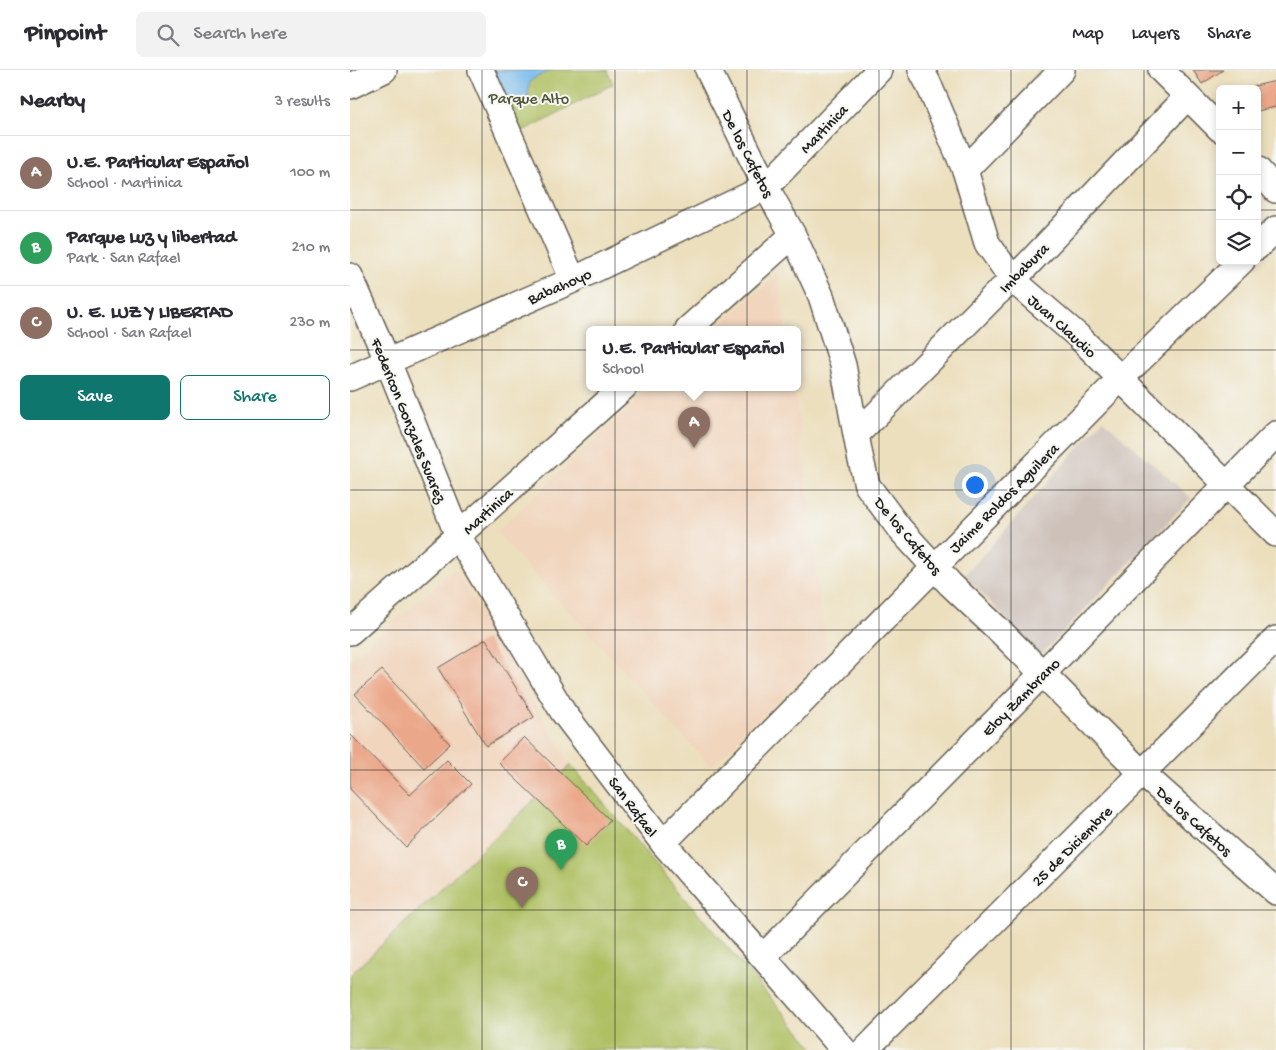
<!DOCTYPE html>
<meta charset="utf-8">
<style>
:root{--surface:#fff;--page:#f2f2f3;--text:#2b2b33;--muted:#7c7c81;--line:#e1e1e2;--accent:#0f766e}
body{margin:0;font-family:"Gochi Hand",sans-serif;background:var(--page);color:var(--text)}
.controls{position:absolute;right:15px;top:15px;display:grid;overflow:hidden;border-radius:8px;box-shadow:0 2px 8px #0003}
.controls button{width:45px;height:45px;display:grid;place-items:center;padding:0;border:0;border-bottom:1px solid var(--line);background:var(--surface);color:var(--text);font:25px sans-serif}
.you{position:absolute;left:624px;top:414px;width:18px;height:18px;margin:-12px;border:4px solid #fff;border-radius:50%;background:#1a73e8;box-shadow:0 0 0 8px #1a73e833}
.badge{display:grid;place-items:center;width:32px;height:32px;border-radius:50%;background:var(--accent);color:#fff;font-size:16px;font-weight:700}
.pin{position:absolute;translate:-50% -41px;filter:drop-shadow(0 1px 2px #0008)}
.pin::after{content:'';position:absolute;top:26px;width:18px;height:15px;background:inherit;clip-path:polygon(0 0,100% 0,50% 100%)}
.popup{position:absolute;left:236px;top:256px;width:215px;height:65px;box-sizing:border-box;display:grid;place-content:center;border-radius:8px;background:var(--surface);filter:drop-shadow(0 1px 4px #0005);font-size:16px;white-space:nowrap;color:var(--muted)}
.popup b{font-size:19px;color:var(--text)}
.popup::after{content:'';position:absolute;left:50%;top:100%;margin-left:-10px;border:10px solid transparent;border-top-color:var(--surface)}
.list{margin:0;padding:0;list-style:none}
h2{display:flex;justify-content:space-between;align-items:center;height:65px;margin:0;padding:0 20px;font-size:21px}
h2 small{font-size:16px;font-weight:400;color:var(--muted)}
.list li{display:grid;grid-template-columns:32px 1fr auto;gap:15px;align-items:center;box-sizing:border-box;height:75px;padding:0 20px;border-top:1px solid var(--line)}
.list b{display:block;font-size:19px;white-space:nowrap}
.list p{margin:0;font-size:16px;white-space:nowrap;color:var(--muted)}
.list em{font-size:16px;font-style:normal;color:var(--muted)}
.actions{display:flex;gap:10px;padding:15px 20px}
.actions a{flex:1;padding:11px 0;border:1px solid var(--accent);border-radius:8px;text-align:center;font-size:18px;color:var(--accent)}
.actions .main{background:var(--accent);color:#fff}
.icon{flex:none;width:28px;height:28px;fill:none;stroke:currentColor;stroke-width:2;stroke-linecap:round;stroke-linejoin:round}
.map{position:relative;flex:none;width:926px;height:980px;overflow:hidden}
header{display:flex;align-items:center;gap:30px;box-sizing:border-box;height:70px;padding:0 25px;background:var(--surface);border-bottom:1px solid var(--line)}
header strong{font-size:24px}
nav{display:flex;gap:28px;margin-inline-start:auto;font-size:18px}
.search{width:350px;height:45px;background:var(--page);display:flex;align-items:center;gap:12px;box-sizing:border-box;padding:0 18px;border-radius:8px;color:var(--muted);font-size:19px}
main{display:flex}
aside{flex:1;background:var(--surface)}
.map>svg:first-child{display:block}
.built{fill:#f1d5bd}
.industrial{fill:#cec1ba}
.green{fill:#afc063;stroke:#666e40}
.water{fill:#73b8ea;stroke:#486a83}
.building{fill:#eba789}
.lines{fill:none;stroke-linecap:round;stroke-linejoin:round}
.minor-casing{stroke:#656054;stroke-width:28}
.minor{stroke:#fff;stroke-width:25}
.grid{fill:none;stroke:#1c1c1c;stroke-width:1;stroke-opacity:0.55}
.labels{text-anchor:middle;stroke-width:4;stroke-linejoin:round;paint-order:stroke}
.park-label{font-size:16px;fill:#4f5535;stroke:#f6f6f2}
.street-label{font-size:16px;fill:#1c1c1c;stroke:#f6f6f2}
</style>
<header>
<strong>Pinpoint</strong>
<div class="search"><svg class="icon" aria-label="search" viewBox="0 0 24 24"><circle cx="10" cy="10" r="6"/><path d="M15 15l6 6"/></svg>Search here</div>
<nav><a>Map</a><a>Layers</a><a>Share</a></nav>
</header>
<main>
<aside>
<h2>Nearby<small>3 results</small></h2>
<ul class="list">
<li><span class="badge" style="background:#8d6e63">A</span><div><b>U.E. Particular Español</b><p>School · Martinica</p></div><em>100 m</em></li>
<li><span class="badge" style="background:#2e9e5b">B</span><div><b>Parque Luz y libertad</b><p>Park · San Rafael</p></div><em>210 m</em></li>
<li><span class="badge" style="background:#8d6e63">C</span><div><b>U. E. LUZ Y LIBERTAD</b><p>School · San Rafael</p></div><em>230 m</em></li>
</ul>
<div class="actions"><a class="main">Save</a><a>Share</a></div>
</aside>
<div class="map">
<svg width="926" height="980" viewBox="0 0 926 980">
<rect width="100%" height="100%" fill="#f6f6f2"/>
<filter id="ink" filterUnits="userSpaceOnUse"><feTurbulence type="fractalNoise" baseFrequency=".02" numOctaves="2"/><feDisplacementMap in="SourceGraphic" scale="10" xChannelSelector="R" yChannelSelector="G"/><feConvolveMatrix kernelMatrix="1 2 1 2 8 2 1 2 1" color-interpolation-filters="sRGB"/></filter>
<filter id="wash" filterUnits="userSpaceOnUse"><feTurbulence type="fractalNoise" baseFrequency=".0096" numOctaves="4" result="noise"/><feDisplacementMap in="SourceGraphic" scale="20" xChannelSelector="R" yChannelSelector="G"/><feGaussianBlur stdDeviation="1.12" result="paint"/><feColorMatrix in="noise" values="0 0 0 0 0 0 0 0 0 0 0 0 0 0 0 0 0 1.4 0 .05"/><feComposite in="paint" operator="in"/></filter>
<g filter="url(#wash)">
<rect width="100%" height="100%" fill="#ecdfbd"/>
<path class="built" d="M427 206 436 259H365Z
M302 317H445L476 585 361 697 146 462Z
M105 499 221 695 465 980H0V591Z"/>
<path class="industrial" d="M753 350 841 428 690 586 615 505Z"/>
<path class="green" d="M138 0H257L263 14 166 65Z
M221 695 465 980H0V905Z"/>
<path class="water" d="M139 0H201C188 9 176 5 179 26L172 31 160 33 149 21Z"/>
<g id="blocks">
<path class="building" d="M843 0H873L852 14Z
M926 11V37L907 41V19L896 18Z
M136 569 184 647 136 676 88 598Z
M32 600 100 674 74 698 5 624Z
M0 664 60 725 97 690 121 714 56 777 0 719Z
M174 667 260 750 236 776 149 693Z"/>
</g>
</g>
<g filter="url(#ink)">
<use href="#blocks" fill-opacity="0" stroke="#656054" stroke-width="1"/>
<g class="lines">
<defs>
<path id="minor" d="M131 0 223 210
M358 0 416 117 443 165 471 226 493 295 510 386 517 415 549 458 600 514 652 563 793 704 926 822
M571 0 578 13 615 100 637 173 663 210 728 266 926 464
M811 0 870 59
M0 16 34 0
M907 99 926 120
M615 100 712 0
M907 177 926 159
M0 206 38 292 108 466 213 642 313 773 494 980
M338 259 443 165
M0 308 223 210 416 117 529 0
M506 365 647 223 663 210 837 27
M0 562 274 317
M313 773 770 309 892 191
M413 887 692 604 926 364
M515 980 926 569"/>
</defs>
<use href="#minor" class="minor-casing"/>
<use href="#minor" class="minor"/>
</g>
</g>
<path class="grid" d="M132 0V980M265 0V980M397 0V980M529 0V980M661 0V980M794 0V980M0 140H870M907 140H926M0 280H926M0 420H926M0 560H926M0 700H926M0 840H926"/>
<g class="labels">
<g class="park-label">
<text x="179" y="33">Parque Alto</text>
</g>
<g class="street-label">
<text transform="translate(473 58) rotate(-46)" y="6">Martinica</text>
<text transform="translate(399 83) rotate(63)" y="6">De los Cafetos</text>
<text transform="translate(673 197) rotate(-45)" y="6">Imbabura</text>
<text transform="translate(209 215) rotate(-24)" y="6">Babahoyo</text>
<text transform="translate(713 255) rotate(42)" y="6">Juan Claudio</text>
<text transform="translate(60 350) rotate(68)" y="6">Federicon Gonzales Suarez</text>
<text transform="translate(653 427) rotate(-45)" y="6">Jaime Roldos Aguilera</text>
<text transform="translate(137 440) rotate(-42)" y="6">Martinica</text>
<text transform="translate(559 465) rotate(50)" y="6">De los Cafetos</text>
<text transform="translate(670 626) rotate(-45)" y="6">Eloy Zambrano</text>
<text transform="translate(284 736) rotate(53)" y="6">San Rafael</text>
<text transform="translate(845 750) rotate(42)" y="6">De los Cafetos</text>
<text transform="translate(721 775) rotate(-45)" y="6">25 de Diciembre</text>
</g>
</g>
</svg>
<div class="controls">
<button>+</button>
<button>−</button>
<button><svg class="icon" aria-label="locate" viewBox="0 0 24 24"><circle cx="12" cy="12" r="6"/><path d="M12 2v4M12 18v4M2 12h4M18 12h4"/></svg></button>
<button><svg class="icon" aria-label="layers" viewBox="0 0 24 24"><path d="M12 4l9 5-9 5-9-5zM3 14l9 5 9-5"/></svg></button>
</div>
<div class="you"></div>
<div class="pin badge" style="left:344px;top:378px;background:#8d6e63">A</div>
<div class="popup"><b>U.E. Particular Español</b>School</div>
<div class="pin badge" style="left:211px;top:800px;background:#2e9e5b">B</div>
<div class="pin badge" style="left:172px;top:838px;background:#8d6e63">C</div>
</div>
</main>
